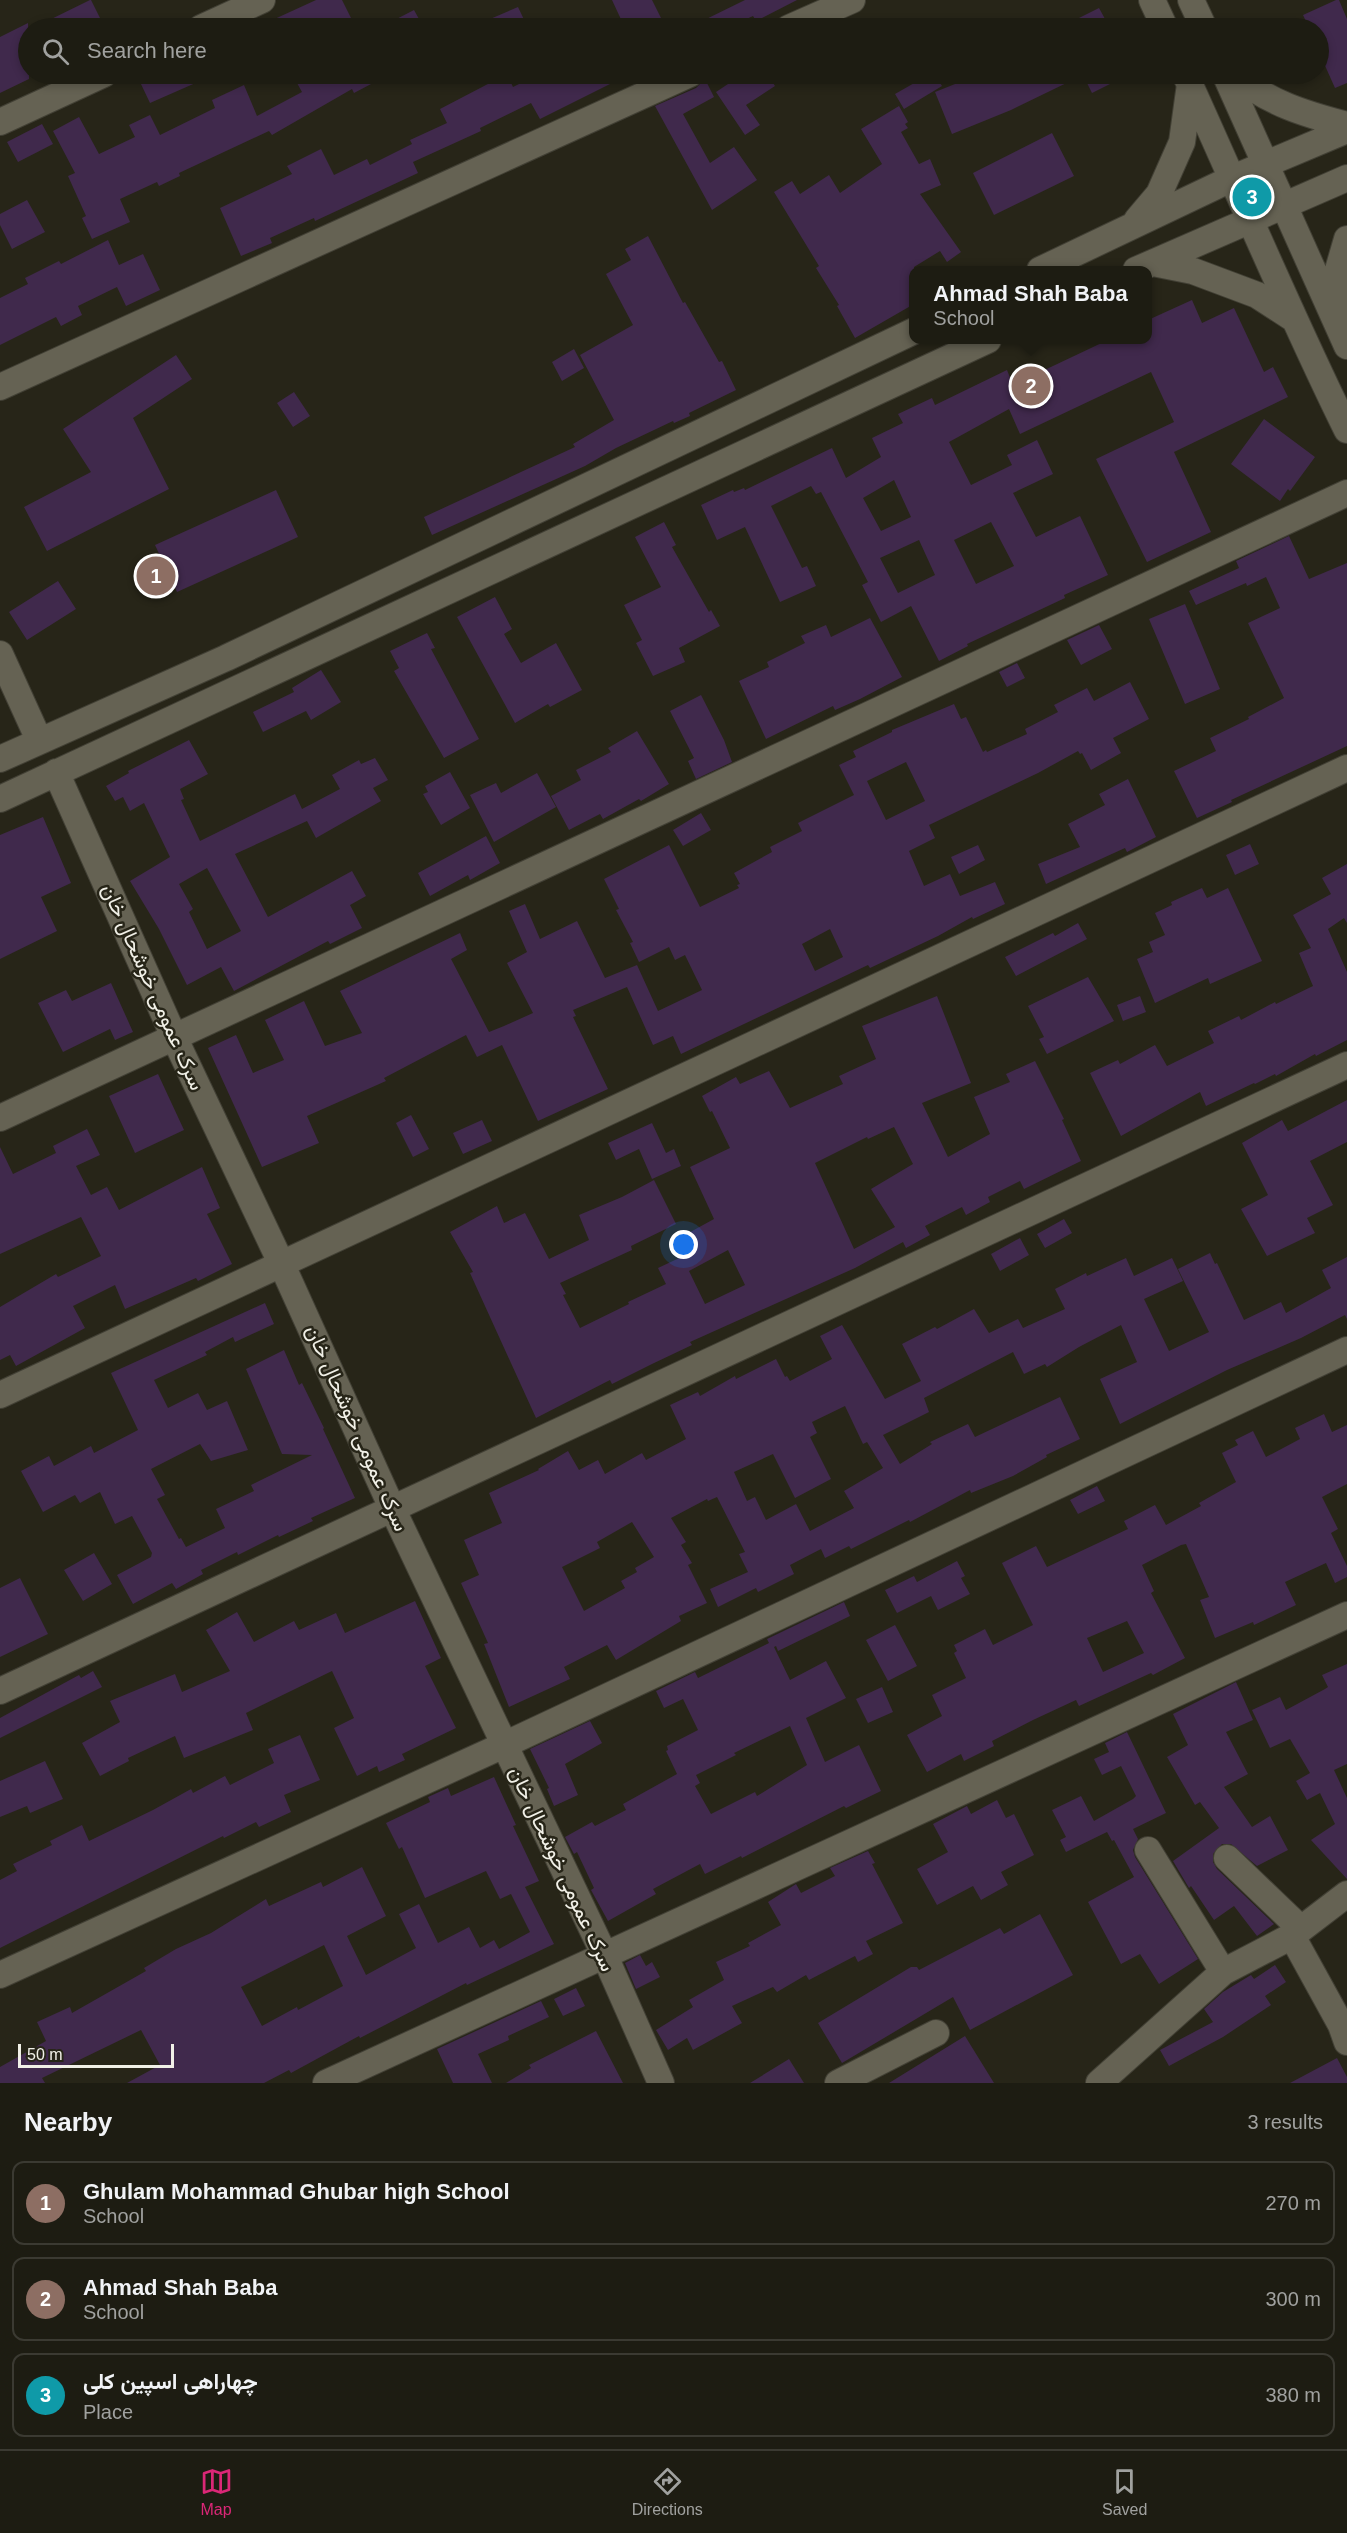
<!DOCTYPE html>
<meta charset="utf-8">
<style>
:root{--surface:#1d1c12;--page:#25251b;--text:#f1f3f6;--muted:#a0a19f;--line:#3b3a32;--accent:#db2777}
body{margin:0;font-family:Arial,Vazirmatn,sans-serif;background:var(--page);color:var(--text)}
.scale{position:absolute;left:18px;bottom:15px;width:156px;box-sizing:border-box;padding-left:6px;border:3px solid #f1f0e7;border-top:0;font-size:16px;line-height:21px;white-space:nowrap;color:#f1f0e7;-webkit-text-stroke:4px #272518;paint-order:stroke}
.you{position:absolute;left:684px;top:1245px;width:21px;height:21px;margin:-15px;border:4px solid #fff;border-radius:50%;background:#1a73e8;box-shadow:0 0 0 9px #1a73e833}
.badge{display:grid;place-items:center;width:39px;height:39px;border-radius:50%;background:var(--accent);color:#fff;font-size:20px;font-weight:700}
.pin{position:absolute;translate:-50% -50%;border:3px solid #fff;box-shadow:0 2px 6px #0006}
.popup{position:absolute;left:909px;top:266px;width:243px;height:78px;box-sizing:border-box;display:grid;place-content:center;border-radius:12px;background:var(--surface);filter:drop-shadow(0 2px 4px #0005);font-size:20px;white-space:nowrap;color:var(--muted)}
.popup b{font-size:22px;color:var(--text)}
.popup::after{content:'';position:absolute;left:50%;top:100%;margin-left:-12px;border:12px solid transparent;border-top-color:var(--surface)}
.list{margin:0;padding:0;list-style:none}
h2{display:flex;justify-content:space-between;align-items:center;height:78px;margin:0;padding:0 24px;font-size:26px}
h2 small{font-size:20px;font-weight:400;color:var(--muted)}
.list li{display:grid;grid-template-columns:39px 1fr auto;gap:18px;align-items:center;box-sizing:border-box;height:84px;margin:0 12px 12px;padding:0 12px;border:2px solid var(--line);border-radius:12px}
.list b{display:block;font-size:22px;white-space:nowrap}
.list p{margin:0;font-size:20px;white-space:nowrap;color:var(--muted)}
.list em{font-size:20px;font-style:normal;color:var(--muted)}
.icon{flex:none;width:33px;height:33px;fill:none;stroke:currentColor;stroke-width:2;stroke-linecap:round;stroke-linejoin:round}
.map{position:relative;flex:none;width:1347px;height:2083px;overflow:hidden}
.search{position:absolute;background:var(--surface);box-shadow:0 3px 9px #0003;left:18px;right:18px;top:18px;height:66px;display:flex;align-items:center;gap:15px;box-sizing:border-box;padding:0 21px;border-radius:33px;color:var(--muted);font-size:22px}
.sheet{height:366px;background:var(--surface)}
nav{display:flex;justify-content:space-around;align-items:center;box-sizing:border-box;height:84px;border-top:2px solid var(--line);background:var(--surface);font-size:16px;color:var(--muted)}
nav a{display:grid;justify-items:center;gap:3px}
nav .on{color:var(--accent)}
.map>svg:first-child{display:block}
.building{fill:#40294c;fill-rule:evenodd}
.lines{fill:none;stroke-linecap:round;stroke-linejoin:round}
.minor-casing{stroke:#424035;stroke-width:28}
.minor{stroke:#656253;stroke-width:26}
.labels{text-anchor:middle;stroke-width:5;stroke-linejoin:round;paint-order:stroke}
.street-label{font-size:21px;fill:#f1f0e7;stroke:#272518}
</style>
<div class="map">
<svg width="1347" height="2083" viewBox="0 0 1347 2083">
<rect width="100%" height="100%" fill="#272518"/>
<path class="building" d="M91 0 105 28H33L90 0Z
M316 0H342L356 28H255Z
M612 0H652L666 28H625Z
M745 0H797L756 21 753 16 727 28H688Z
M1336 0H1339L1347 19V83L1335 88 1318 50V28H1309L1303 15Z
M518 7 528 28H469Z
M1099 8 1110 28H1059Z
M414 10 424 28H379Z
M28 23 29 79 0 93V37Z
M159 74H216L150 103 140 82Z
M292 74H390L354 93 352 89 272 135 269 131 179 173 180 176 159 186 157 182 120 199 130 222 92 239 82 218 86 216 68 176 75 173 53 131 79 117 99 154 135 137 129 125 150 115 160 135 215 108 212 100 244 85 257 116 302 92Z
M507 74 513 87 539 74H630L540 119 531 103 480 128 481 131 413 162 418 173 315 221 314 218 270 238 272 243 241 256 220 208 292 174 287 166 321 149 334 175 367 159 370 165 412 144 410 140 447 123 440 109Z
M743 74H767L775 86 746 105 760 125 745 135 716 92Z
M930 74H935L942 86 904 109 895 94Z
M980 74H1130L1092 93 1083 75 1011 110 952 134 935 92Z
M705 79 714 97 683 114 710 163 734 147 757 180 712 210 655 106 696 88Z
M899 106 908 122 905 124 908 128 901 132 919 164 930 159 941 185 920 194 961 252 947 262 940 251 914 267V304L855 338 837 306 839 305 816 268 819 266 774 192 792 181 800 194 829 175 840 193 882 164 861 129Z
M42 124 53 144 18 162 7 142Z
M1052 133 1074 176 994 215 973 173Z
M27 200 45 232 12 249 0 225V214Z
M648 236 683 303 685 302 719 362 722 361 736 390 689 413 690 416 674 423 673 421 616 448 585 466 432 535 424 517 575 447 573 444 614 420 580 355 633 325 606 274 631 260 625 249Z
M108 240 119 265 143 254 160 290 126 306 117 287 78 306 82 315 61 326 56 317 0 345V298L28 284 25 278 59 261 61 264Z
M1192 300 1202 323 1234 308 1264 372 1273 367 1288 397 1174 452 1211 532 1147 562 1096 459 1174 422 1151 372 1020 434 1009 409 949 442 971 485 1012 465 1007 455 1037 440 1053 474 1013 493 1036 537 1080 516 1108 575 1064 595 1065 598 967 644 968 646 939 661 911 606 881 622 862 585 868 582 821 492 816 494 811 486 771 506 802 568 807 566 816 586 780 602 745 527 717 540 701 505 733 490 734 492 744 488 745 490 832 448 846 478 881 457 872 438 903 423 898 414 932 398 935 405 1007 370 1013 385 1110 339H1148V320ZM894 480 911 517 881 531 863 498ZM991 522 1014 566 976 584 954 540ZM919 540 935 575 898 593 880 558Z
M574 349 584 368 562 381 552 362Z
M176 355 192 379 133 418 169 489 47 551 24 507 91 472 63 429Z
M294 392 310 416 293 427 277 403Z
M1264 419 1315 457 1290 491 1288 489 1280 501 1231 464Z
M276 490 298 537 177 592 155 545Z
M664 522 676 545 672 547 709 612 711 610 720 626 679 648 685 662 653 676 636 643 642 640 624 605 661 587 635 537Z
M1289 536 1309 579 1347 563V746L1231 800 1232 802 1197 818 1174 771 1216 751 1210 738 1249 719 1248 717 1284 698 1248 623 1280 608 1266 577 1247 586 1246 583 1196 605 1189 591 1239 568 1236 561Z
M58 581 76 609 27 640 9 612Z
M495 597 512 629 504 634 521 663 556 643 582 690 550 707 548 704 515 723 457 617Z
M1185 604 1220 689 1185 704 1149 619Z
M870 618 902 677 860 699 835 710 833 706 766 739 739 681 769 667 767 662 805 643 801 636 826 625 831 637Z
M1099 625 1112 649 1081 665 1067 640Z
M427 633 435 648 431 649 479 739 444 758 394 671 399 668 390 651Z
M1017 663 1025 678 1007 687 999 672Z
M321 670 341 702 311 720 306 711 263 732 253 712 294 692 292 688Z
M1130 682 1149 719 1113 738 1121 753 1091 770 1082 753 1080 754 1078 751 1038 773 929 825 935 838 909 851 924 886 950 874 960 896 995 882 1005 904 973 919 972 917 938 936 870 968 868 965 681 1054 673 1036 653 1045 627 987 573 1010 576 1016 573 1017 608 1089 538 1121 502 1045 477 1057 466 1035 384 1078 386 1081 307 1116 319 1143 262 1167 208 1048 236 1035 253 1073 284 1060 265 1020 304 1001 325 1046 362 1033 340 991 460 933 467 950 451 959 489 1032 504 1026 533 1013 507 963 527 952 509 911 525 904 540 939 577 921 605 978 637 965 658 1011 702 990 685 955 675 960 669 947 639 962 630 943 633 942 616 910 619 909 604 879 669 845 700 907 739 888 737 885 740 884 734 873 772 852 770 847 802 831 798 823 854 795 839 765 856 757 853 751 892 732V730L954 704 961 719 966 717 983 752 986 750 987 752 1027 734 1025 729 1058 712 1054 705 1087 688 1094 701ZM906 762 925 801 886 820 867 781ZM830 929 843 957 815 971 802 944Z
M701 695 724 740 732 762 696 779 688 761 694 758 670 711Z
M637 731 669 784 641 801 639 799 603 819 600 814 569 830 551 796 581 780 576 770 611 752 608 748Z
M189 740 208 774 180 789 184 799 181 800 200 841 295 794 302 809 340 789 332 775 359 760 361 764 375 758 388 780 373 788 381 801 316 838 307 821 235 854 268 917 352 871 366 896 350 905 362 928 330 944 328 941 234 991 221 967 187 985 159 929 130 881 170 857 144 803 130 811 123 797 115 801 106 786 129 773 128 771ZM207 868 241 931 207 949 189 912 193 909 179 884Z
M450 772 470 808 441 825 423 794 428 792 425 786Z
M537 773 556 807 494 842 470 795 496 783 501 793Z
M1128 779 1156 837 1127 852 1125 848 1046 884 1038 864 1080 847 1068 824 1105 805 1099 794Z
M701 813 711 830 683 846 673 830Z
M43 817 71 883 41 897 57 931 0 959V835Z
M486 836 500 863 470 880 468 875 430 896 418 873Z
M1250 844 1259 864 1235 875 1226 855Z
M978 845 985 860 959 874 951 857Z
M1347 864V923L1344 918 1328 929 1347 972V1040L1316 1056 1315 1054 1276 1076 1275 1074 1255 1084 1254 1083 1206 1106 1200 1092 1121 1136 1090 1073 1118 1060 1120 1064 1155 1045 1167 1066 1214 1043 1208 1031 1239 1016 1241 1020 1275 1002 1276 1004 1313 986 1299 953 1311 948 1293 915 1331 894 1322 878Z
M1202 888 1207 898 1228 888 1262 961 1210 984 1208 978 1155 1003 1137 959 1153 952 1149 942 1165 935 1155 913 1172 905 1171 902Z
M1078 923 1087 939 1016 976 1005 957 1053 933 1055 936Z
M1088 977 1114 1021 1047 1054 1039 1039 1044 1037 1028 1006Z
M111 983 133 1032 115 1040 110 1029 63 1052 38 1003 66 990 72 1001Z
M937 996 971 1083 922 1103 948 1157 990 1134 974 1097 1010 1082 1006 1074 1035 1061 1064 1119 1062 1120 1081 1161 1024 1189 1020 1181 988 1197 990 1202 966 1215 962 1207 925 1226 930 1235 906 1248 903 1242 855 1268 690 1342 692 1345 652 1364 612 1384 610 1380 536 1418 470 1273 473 1272 450 1232 497 1206 504 1223 525 1213 549 1259 589 1240 579 1215 622 1197 654 1180 676 1224 631 1246 632 1250 560 1283 566 1294 563 1295 580 1328 629 1304 628 1302 666 1284 658 1268 692 1252 683 1236 714 1219 690 1167 730 1148 712 1111 710 1112 702 1096 736 1077 740 1084 769 1071 790 1108 843 1084 839 1076 876 1059 862 1026ZM894 1127 913 1164 871 1189 895 1227 854 1249 815 1163 867 1137 868 1139ZM728 1250 745 1285 705 1304 689 1271Z
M1140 996 1146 1012 1123 1021 1117 1005Z
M158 1074 184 1130 135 1153 109 1096Z
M1347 1100V1142L1310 1161 1333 1205 1307 1218 1315 1233 1267 1256 1241 1209 1268 1195 1242 1143 1282 1120 1288 1131Z
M411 1115 429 1149 413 1157 396 1123Z
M482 1120 492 1141 463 1154 453 1133Z
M652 1123 666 1153 674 1149 681 1166 652 1179 639 1149 616 1160 608 1143Z
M87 1129 100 1155 76 1166 91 1195 107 1187 119 1210 202 1167 220 1208 207 1214 232 1264 198 1281 196 1278 125 1309 115 1285 73 1306 85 1328 16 1366 10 1355 0 1360V1307L56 1274 58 1277 101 1256 81 1217 0 1254V1147L13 1174 56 1153 53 1146Z
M1064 1219 1072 1233 1045 1248 1037 1234Z
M1020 1238 1029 1255 1000 1271 991 1254Z
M1210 1253 1215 1264 1217 1263 1244 1320 1281 1302 1286 1313 1331 1288 1322 1270 1347 1257V1319L1345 1315 1301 1338 1227 1370 1120 1424 1100 1379 1137 1362 1121 1325 1079 1347 1047 1367 1045 1364 1024 1374 1013 1352 924 1398 929 1412 883 1435 900 1464 932 1444 930 1442 968 1424 975 1437 1060 1397 1080 1439 1046 1455 1047 1457 1013 1476 971 1493 970 1490 910 1522 909 1520 851 1549 849 1546 825 1558 821 1549 790 1565 794 1574 758 1592 756 1588 718 1607 710 1589 748 1572 739 1554 745 1552 717 1497 708 1501 707 1499 671 1518 686 1542 681 1545 692 1563 688 1565 707 1603 679 1616 681 1621 616 1660 607 1645 564 1667 570 1679 509 1707 484 1644 488 1643 461 1583 479 1575 464 1540 502 1523 489 1493 539 1470 538 1469 568 1451 579 1470 598 1460 605 1474 642 1453 646 1460 686 1439 670 1405 698 1392 700 1396 735 1376 736 1379 776 1359 785 1377 787 1376 790 1381 832 1359 820 1336 842 1325 885 1399 921 1381 902 1344 935 1327 937 1329 974 1309 989 1333 1018 1319 1023 1328 1065 1309 1055 1289 1086 1273 1087 1276 1126 1258 1134 1276 1172 1258 1183 1281 1144 1299 1169 1351 1209 1332 1178 1269ZM845 1406 863 1444 867 1442 883 1468 844 1491 854 1508 810 1531 796 1504 766 1520 755 1497 747 1501 734 1472 773 1454 795 1498 831 1479 810 1437 817 1433 812 1422ZM632 1522 654 1557 635 1568 637 1572 621 1581 625 1588 584 1611 562 1567 600 1548 597 1542Z
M265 1303 274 1324 235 1342 233 1337 205 1352 207 1355 154 1380 168 1408 198 1393 207 1410 227 1401 248 1450 211 1461 200 1444 151 1469 165 1495 157 1499 179 1539 181 1538 186 1547 225 1528 216 1509 254 1491 251 1485 312 1455 282 1454 246 1369 284 1350 299 1385 302 1383 324 1428 323 1429 355 1498 311 1518 313 1521 279 1537 278 1535 238 1555 237 1552 201 1570 203 1574 176 1589 172 1583 133 1604 117 1575 151 1557 152 1553 132 1516 115 1524 100 1492 80 1503 75 1495 43 1512 21 1471 49 1456 54 1466 91 1446 94 1453 138 1430 111 1373Z
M1324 1414 1332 1432 1347 1425V1484L1322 1497 1338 1529 1331 1533 1347 1566V1577L1335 1583 1326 1563 1285 1582 1296 1605 1254 1625 1253 1622 1215 1638 1200 1600 1209 1597 1186 1544 1181 1545 1142 1565 1154 1591 1151 1593 1185 1658 1153 1675 1151 1673 1079 1706 1076 1700 1033 1720 992 1741 994 1746 964 1761 961 1754 927 1772 907 1735 942 1716 932 1695 966 1678 954 1653 957 1651 954 1645 985 1629 993 1645 1033 1625 1002 1563 1036 1546 1047 1567 1128 1529 1124 1521 1155 1505 1166 1525 1201 1506 1199 1503 1236 1482 1222 1453 1238 1445 1235 1440 1253 1431 1266 1457 1300 1439 1295 1428ZM1127 1621 1144 1653 1103 1672 1087 1638Z
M1097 1486 1105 1501 1078 1514 1070 1500Z
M94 1553 112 1584 83 1601 64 1570Z
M957 1561 965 1576 961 1578 970 1594 938 1610 931 1596 897 1613 885 1590 914 1576 917 1582Z
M20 1578 48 1634 0 1657V1588Z
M415 1601 441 1658 425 1666 456 1728 402 1754 405 1760 379 1772 377 1766 357 1776 334 1728 354 1718 332 1671 246 1713 253 1730 184 1758 175 1736 128 1758 129 1761 100 1776 82 1743 120 1722 110 1701 175 1674 182 1692 230 1671 206 1630 237 1612 254 1642 294 1621 299 1630 336 1613 345 1633Z
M844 1602 850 1616 778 1651 776 1646 774 1647 790 1680 826 1661 846 1698 806 1718 825 1762 859 1745 881 1791 846 1808 844 1806 742 1858 741 1856 705 1874 700 1864 653 1889 656 1894 608 1921 591 1890 594 1888 577 1852 574 1854 565 1837 592 1822 595 1826 626 1810 623 1804 677 1774 666 1751 668 1750 667 1746 698 1730 683 1699 664 1708 656 1691 695 1672 698 1678 769 1643 767 1639ZM790 1726 807 1765 757 1796 755 1792 711 1814 695 1786 700 1783 696 1775 736 1755 734 1753Z
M895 1625 917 1666 888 1681 866 1640Z
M1347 1664V1764L1334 1770 1347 1798V1879L1311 1840 1335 1824 1320 1793 1307 1800 1296 1781 1310 1773 1290 1739 1270 1748 1252 1710 1280 1697 1286 1710 1325 1689 1328 1687 1322 1675Z
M93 1671 102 1687 0 1738V1718L79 1675 81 1678Z
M1236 1682 1253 1720 1226 1732 1248 1774 1224 1787 1252 1827 1270 1816 1288 1850 1257 1866 1231 1844H1222L1213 1854V1862L1217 1869 1274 1924 1257 1936 1234 1906 1214 1920 1191 1886 1189 1888 1173 1861 1219 1828 1200 1802 1195 1805 1167 1757 1188 1745 1173 1714Z
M882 1687 893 1712 868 1723 856 1699Z
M590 1721 602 1743 565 1764 578 1795 554 1806 547 1789 549 1788 530 1749Z
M1127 1732 1166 1813 1133 1829 1138 1839 1133 1850 1135 1857 1198 1959 1159 1984 1140 1954 1121 1964 1088 1902 1134 1877 1114 1840 1112 1841 1107 1832 1066 1852 1060 1840 1066 1837 1052 1810 1081 1796 1094 1821 1133 1799 1136 1796 1121 1766 1102 1775 1094 1759 1109 1752 1105 1743Z
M300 1735 320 1780 284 1795 291 1812 259 1827 256 1822 224 1838 223 1836 0 1948V1880L17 1871 13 1864 52 1845 50 1841 82 1825 89 1841 153 1810 191 1789 193 1793 225 1776 230 1785 274 1763 268 1749Z
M45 1761 63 1799 30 1813 27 1806 0 1817V1781Z
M494 1777 516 1825 513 1826 539 1881 525 1887 554 1944 467 1985 466 1983 360 2038 359 2036 291 2073 289 2070 264 2083H127L160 2065 141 2030 42 2078 45 2083H0V2067L46 2041 37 2022 70 2007 72 2013 146 1971 144 1968 176 1949 211 1933 266 1899 269 1906 321 1882 323 1887 362 1867 386 1916 347 1936 366 1975 416 1948 399 1914 419 1904 438 1943 469 1927 480 1948 494 1940 499 1949 530 1932 511 1894 500 1899 486 1871 425 1898 402 1847 399 1849 386 1823 430 1802 428 1797 448 1788 451 1796ZM324 1945 343 1986 298 2010 297 2007 262 2026 241 1987Z
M997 1800 1006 1818 1014 1814 1034 1855 1001 1872 1008 1885 981 1900 973 1886 937 1905 917 1869 948 1852 933 1824 967 1806 971 1814Z
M868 1851 875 1863 872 1864 903 1923 866 1941 873 1954 858 1962 855 1956 809 1980 806 1975 777 1992 773 1987 732 2006 742 2023 693 2050 687 2038 668 2050 656 2030 693 2007 689 2000 724 1980 716 1962 750 1946 748 1943 781 1925 768 1902 796 1884 801 1893 835 1876 830 1868Z
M1040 1914 1073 1975 970 2030 953 1997 842 2063 818 2023 911 1967H917L919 1970 1000 1928 1004 1934Z
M640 1955 646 1966 652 1962 660 1977 636 1989 625 1963Z
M1275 1965 1286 1982 1265 1996 1271 2005 1223 2037 1169 2066 1160 2050 1213 2022 1204 2009 1223 1992 1251 1975 1254 1979Z
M576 1988 585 2006 563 2016 554 1999Z
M541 2001 549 2017 508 2036 509 2040 478 2054 492 2083H453L437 2049Z
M596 2031 623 2083H506L531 2068 529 2065Z
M965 2036 994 2083H889Z
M1337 2058 1347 2077V2083H1290Z
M789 2059 804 2083H750Z"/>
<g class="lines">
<defs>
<path id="minor" d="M1152 0 1165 28
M1191 0 1204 28
M201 28 262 0
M789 28 852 0
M1185 74C1239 192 1289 313 1347 430
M1225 74 1347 346
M1234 74C1268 103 1305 114 1347 125
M0 122 104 74
M1137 220 1159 194 1182 142 1190 84
M1153 263 1193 271 1257 295 1294 319
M1040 270 1233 178 1347 130
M1136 270 1347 178
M1335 317 1338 270 1347 239
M0 387 690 74
M0 654 39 740
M0 759 226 658 914 331
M56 772 175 1039 282 1265 392 1508 604 1954 661 2083
M0 799 988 340
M0 1118 1347 493
M0 1395 1347 768
M0 1691 1347 1065
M1148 1850 1223 1972
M1227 1858 1301 1929
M1292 1936 1347 1894
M0 1975 504 1745 1347 1350
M326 2083 1347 1615
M838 2083 936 2033
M1099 2083 1223 1972 1292 1936 1341 2025 1347 2042"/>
</defs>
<use href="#minor" class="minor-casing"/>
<use href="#minor" class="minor"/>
</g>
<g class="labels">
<g class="street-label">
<text transform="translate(153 987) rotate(66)" y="7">سرک عمومی خوشحال خان</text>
<text transform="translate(357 1428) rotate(66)" y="7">سرک عمومی خوشحال خان</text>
<text transform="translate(562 1869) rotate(65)" y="7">سرک عمومی خوشحال خان</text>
</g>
</g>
</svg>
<div class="scale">50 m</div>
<div class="you"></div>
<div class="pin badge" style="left:156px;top:576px;background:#8d6e63">1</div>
<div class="pin badge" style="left:1031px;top:386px;background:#8d6e63">2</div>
<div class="popup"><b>Ahmad Shah Baba</b>School</div>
<div class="pin badge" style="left:1252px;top:197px;background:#0f9aa8">3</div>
<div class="search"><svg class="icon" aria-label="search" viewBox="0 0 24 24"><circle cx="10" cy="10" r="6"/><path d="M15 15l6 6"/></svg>Search here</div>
</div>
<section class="sheet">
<h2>Nearby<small>3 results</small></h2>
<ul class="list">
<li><span class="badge" style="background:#8d6e63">1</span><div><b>Ghulam Mohammad Ghubar high School</b><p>School</p></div><em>270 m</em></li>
<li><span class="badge" style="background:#8d6e63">2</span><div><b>Ahmad Shah Baba</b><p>School</p></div><em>300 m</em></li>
<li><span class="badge" style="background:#0f9aa8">3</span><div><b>چهاراهی اسپین کلی</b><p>Place</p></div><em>380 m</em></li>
</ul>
</section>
<nav>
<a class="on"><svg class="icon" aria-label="map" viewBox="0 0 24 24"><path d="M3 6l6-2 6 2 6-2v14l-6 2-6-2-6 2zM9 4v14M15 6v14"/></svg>Map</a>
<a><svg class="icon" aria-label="directions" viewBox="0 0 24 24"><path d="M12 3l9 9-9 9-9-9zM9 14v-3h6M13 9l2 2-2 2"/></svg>Directions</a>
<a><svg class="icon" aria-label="saved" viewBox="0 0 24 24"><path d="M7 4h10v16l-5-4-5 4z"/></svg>Saved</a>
</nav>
